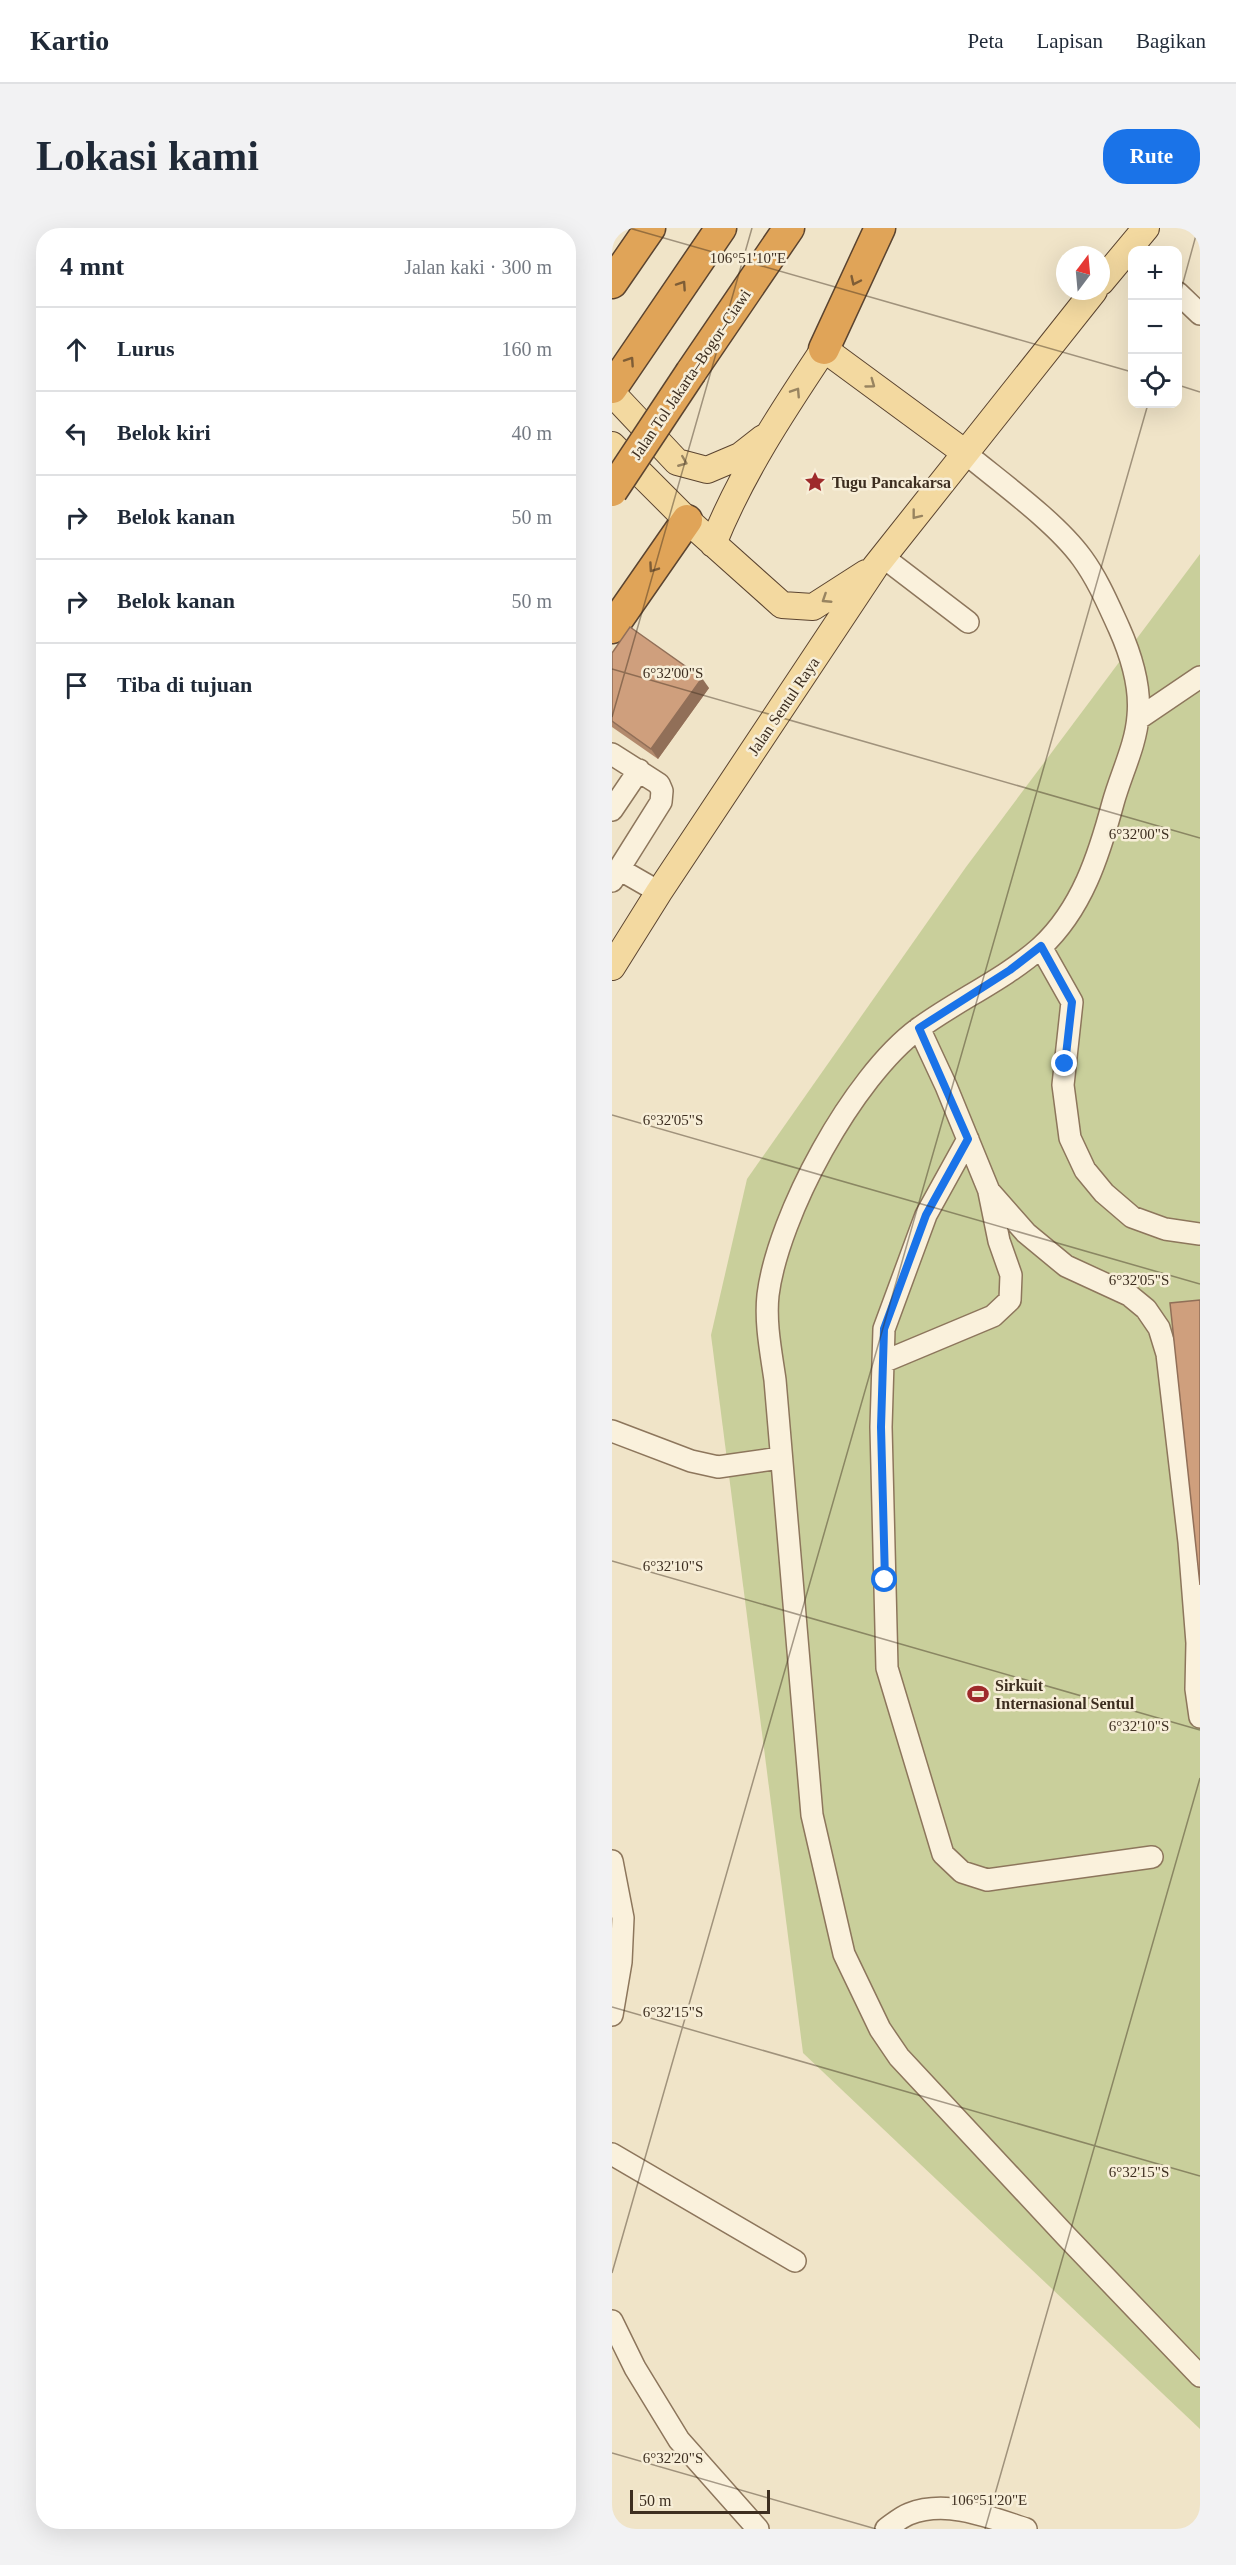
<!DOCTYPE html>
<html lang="id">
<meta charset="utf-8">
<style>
:root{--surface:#fff;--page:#f2f2f3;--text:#1f2937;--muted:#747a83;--line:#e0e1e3;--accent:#1a73e8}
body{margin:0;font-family:"Times New Roman",serif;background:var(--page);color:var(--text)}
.controls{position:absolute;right:18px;top:18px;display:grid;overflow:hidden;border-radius:12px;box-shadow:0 6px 24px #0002}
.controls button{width:54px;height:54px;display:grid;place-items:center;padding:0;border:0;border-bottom:2px solid var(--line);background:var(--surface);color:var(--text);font:30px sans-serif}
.compass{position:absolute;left:444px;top:18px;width:54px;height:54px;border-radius:50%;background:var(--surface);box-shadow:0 6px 24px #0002;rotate:16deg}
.scale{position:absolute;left:18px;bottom:15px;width:140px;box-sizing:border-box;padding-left:6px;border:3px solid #3d2e20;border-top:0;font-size:16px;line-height:21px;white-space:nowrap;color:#3d2e20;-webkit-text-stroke:4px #f7eed8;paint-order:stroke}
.stop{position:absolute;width:18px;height:18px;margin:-14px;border:4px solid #1a73e8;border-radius:50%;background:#fff}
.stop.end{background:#1a73e8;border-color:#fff;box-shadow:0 2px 6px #0008}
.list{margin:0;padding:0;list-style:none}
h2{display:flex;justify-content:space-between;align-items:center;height:78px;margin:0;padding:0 24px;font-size:26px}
h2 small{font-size:20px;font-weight:400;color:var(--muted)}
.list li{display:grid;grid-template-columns:39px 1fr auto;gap:18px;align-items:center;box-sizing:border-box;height:84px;padding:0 24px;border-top:2px solid var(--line)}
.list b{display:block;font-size:22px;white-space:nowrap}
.list em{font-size:20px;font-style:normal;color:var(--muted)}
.icon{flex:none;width:33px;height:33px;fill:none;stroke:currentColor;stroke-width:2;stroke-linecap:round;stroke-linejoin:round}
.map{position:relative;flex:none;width:588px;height:2301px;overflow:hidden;border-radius:24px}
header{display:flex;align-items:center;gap:36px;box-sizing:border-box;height:84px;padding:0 30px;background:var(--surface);border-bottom:2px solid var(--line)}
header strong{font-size:28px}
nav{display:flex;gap:33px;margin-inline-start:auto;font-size:21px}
.intro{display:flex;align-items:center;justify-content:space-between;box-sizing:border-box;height:144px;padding:0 36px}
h1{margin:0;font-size:42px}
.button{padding:15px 27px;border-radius:24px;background:var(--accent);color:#fff;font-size:21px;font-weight:700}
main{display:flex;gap:36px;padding:0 36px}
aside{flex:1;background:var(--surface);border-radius:24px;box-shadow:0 6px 24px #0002}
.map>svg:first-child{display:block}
.green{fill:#c9cf9b}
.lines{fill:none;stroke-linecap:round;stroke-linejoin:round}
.minor-casing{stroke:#8d765c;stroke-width:24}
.major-casing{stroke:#5b4430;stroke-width:28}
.highway-casing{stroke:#5b4430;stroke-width:33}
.minor{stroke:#faf1dc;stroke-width:21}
.major{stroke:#f3d9a0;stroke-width:26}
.highway{stroke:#e0a458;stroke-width:30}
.highway-bridge-casing{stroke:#5b4430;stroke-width:33;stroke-linecap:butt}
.highway-bridge{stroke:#e0a458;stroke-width:30}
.wall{fill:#b2896c}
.shaded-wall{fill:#916f58}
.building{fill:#cf9f7d;stroke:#916f58;stroke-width:1.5}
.oneway{stroke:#7e5d36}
.oneway2{stroke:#988460}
.route{stroke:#1a73e8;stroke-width:8}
.ticks{fill:none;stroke:#3d2e20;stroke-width:1.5;stroke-opacity:0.45}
.labels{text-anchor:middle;stroke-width:5;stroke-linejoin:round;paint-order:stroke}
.street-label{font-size:16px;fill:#3d2e20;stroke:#f7eed8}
.poi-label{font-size:16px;font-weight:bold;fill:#3d2e20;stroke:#f7eed8;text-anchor:start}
.ticks-label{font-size:15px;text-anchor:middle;fill:#3d2e20;stroke:#f7eed8;stroke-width:5;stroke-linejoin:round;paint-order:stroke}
</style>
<header>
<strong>Kartio</strong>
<nav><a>Peta</a><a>Lapisan</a><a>Bagikan</a></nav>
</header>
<div class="intro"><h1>Lokasi kami</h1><a class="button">Rute</a></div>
<main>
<aside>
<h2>4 mnt<small>Jalan kaki · 300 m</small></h2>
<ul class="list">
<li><svg class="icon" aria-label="ahead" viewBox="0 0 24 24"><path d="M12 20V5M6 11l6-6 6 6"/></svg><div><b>Lurus</b></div><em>160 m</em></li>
<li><svg class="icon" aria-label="left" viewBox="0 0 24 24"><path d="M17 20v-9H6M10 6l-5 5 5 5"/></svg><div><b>Belok kiri</b></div><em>40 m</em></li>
<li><svg class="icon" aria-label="right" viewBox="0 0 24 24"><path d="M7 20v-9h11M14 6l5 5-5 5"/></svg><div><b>Belok kanan</b></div><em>50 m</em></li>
<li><svg class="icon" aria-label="right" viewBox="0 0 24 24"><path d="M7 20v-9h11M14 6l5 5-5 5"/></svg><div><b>Belok kanan</b></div><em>50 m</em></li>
<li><svg class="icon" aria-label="arrive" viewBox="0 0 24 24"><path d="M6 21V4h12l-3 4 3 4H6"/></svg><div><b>Tiba di tujuan</b></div></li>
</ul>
</aside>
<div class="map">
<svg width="588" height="2301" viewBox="0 0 588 2301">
<rect width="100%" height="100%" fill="#f0e4c8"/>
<path class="green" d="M588 326V2201L191 1825 99 1107 135 951 354 639Z"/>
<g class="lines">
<defs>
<path id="minor" d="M566 65 588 86
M352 224C388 254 444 294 470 330 486 352 496 376 507 400 519 427 529 458 526 488 524 517 509 546 501 575 487 627 470 681 429 719 392 752 345 772 306 801 241 849 166 987 156 1067 153 1095 159 1124 163 1152L200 1587 232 1726 268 1801 287 1829 454 2008 588 2148
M271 329 356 394
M526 491 588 449
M0 526 47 556 50 563 49 574 7 641
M0 582 27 542
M0 653 7 641 47 664
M429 719 460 774 451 857 458 910 473 942 492 965 520 989 553 1001 588 1006
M307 800 334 858 377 963 414 1005 454 1038 517 1067 534 1081 547 1100 555 1126 577 1314 585 1415 584 1461 588 1489
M356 911 314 987 272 1101 271 1134 269 1199 275 1440 331 1626 350 1644 375 1652 540 1629
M271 1134 381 1088 398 1072 399 1047 387 1013 377 964
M0 1203 79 1233 106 1239 168 1230
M0 1633 11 1690 9 1734 0 1787
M0 1926 183 2033
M0 2093 23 2140 67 2212 146 2301
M274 2301C281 2296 289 2289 297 2286 335 2271 377 2289 414 2301"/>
<path id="major" d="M489 54 534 0
M0 165 65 234 95 242 128 228 151 210
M0 217 75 292 170 377 201 379 254 345
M101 316C129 246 170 184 212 121L352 224
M0 739 47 664 263 339 482 63"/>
<path id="highway" d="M0 55 38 0
M212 121 268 0
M79 144 177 0
M0 160 109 0
M0 400 75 292"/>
</defs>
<use href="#minor" class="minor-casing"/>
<use href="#major" class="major-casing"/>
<use href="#highway" class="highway-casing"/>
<use href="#minor" class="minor"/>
<use href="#major" class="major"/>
<use href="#highway" class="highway"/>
<defs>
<path id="highway-bridge" d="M0 263 79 144"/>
</defs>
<use href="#highway-bridge" class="highway-bridge-casing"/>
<use href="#highway-bridge" class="highway-bridge"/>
</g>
<path class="wall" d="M0 425 97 460 46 531 0 499Z"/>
<path class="shaded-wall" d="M90 450 97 460 46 531 39 521Z"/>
<path class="building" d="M18 399 90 450 39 521 0 493V425Z
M588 1072V1357L558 1075Z"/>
<defs><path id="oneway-chevron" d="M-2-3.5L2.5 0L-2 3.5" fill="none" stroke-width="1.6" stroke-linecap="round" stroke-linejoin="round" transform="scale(1.5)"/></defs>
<g class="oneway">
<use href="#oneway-chevron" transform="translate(243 53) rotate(115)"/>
<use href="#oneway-chevron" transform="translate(70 57) rotate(-56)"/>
<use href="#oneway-chevron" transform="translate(18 133) rotate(-56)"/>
<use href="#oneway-chevron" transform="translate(41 340) rotate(125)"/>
</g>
<g class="oneway2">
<use href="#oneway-chevron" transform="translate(259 156) rotate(36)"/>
<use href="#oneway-chevron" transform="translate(184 164) rotate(-57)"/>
<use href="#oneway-chevron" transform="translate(71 234) rotate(22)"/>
<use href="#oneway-chevron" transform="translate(304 287) rotate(128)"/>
<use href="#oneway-chevron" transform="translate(214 371) rotate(147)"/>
</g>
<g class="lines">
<path class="route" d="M273 1352 269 1199 272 1101 314 987 356 911 307 800 398 742 429 718 460 774 453 836"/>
</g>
<path class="ticks" d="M17 0 520 144M566 73 586 0M566 157 588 164M0 441 588 610M0 489 140 0M0 887 588 1056M0 1333 588 1502M0 1779 588 1948M0 2045 536 176M0 2225 264 2301M373 2301 588 1550"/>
<defs>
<symbol id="sight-bare" viewBox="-9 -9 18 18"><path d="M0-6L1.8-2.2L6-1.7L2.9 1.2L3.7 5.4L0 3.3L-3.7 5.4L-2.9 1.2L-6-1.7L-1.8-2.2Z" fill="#9e2a2b" stroke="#f7eed8" stroke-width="2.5" paint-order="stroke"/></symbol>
<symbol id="stadium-bare" viewBox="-9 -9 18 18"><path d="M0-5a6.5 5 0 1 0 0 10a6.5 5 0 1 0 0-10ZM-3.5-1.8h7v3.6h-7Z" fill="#9e2a2b" stroke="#f7eed8" stroke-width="2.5" paint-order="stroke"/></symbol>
</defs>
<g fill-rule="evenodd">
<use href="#sight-bare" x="188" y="239" width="30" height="30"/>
<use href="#stadium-bare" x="351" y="1451" width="30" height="30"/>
</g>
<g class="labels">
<g class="street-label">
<text transform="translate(78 146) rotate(-56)" y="6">Jalan Tol Jakarta–Bogor–Ciawi</text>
<text transform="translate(171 478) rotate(-56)" y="6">Jalan Sentul Raya</text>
</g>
<g class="poi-label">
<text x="220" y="260">Tugu Pancakarsa</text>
<text x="383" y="1463">Sirkuit<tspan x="383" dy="18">Internasional Sentul</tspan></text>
</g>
</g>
<g class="ticks-label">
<text x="136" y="35">106°51'10"E</text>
<text x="61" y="450">6°32'00"S</text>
<text x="527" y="611">6°32'00"S</text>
<text x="61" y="897">6°32'05"S</text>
<text x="527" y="1057">6°32'05"S</text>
<text x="61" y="1343">6°32'10"S</text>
<text x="527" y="1503">6°32'10"S</text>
<text x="61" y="1789">6°32'15"S</text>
<text x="527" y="1949">6°32'15"S</text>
<text x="61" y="2235">6°32'20"S</text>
<text x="377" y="2277">106°51'20"E</text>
</g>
</svg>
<div class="controls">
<button>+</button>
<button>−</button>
<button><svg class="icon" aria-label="locate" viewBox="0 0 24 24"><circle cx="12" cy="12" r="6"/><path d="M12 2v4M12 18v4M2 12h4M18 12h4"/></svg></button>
</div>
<svg class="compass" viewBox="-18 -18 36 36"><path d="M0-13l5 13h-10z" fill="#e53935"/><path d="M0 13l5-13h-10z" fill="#747a83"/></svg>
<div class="scale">50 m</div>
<div class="stop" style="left:273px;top:1352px"></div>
<div class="stop end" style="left:453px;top:836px"></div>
</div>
</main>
